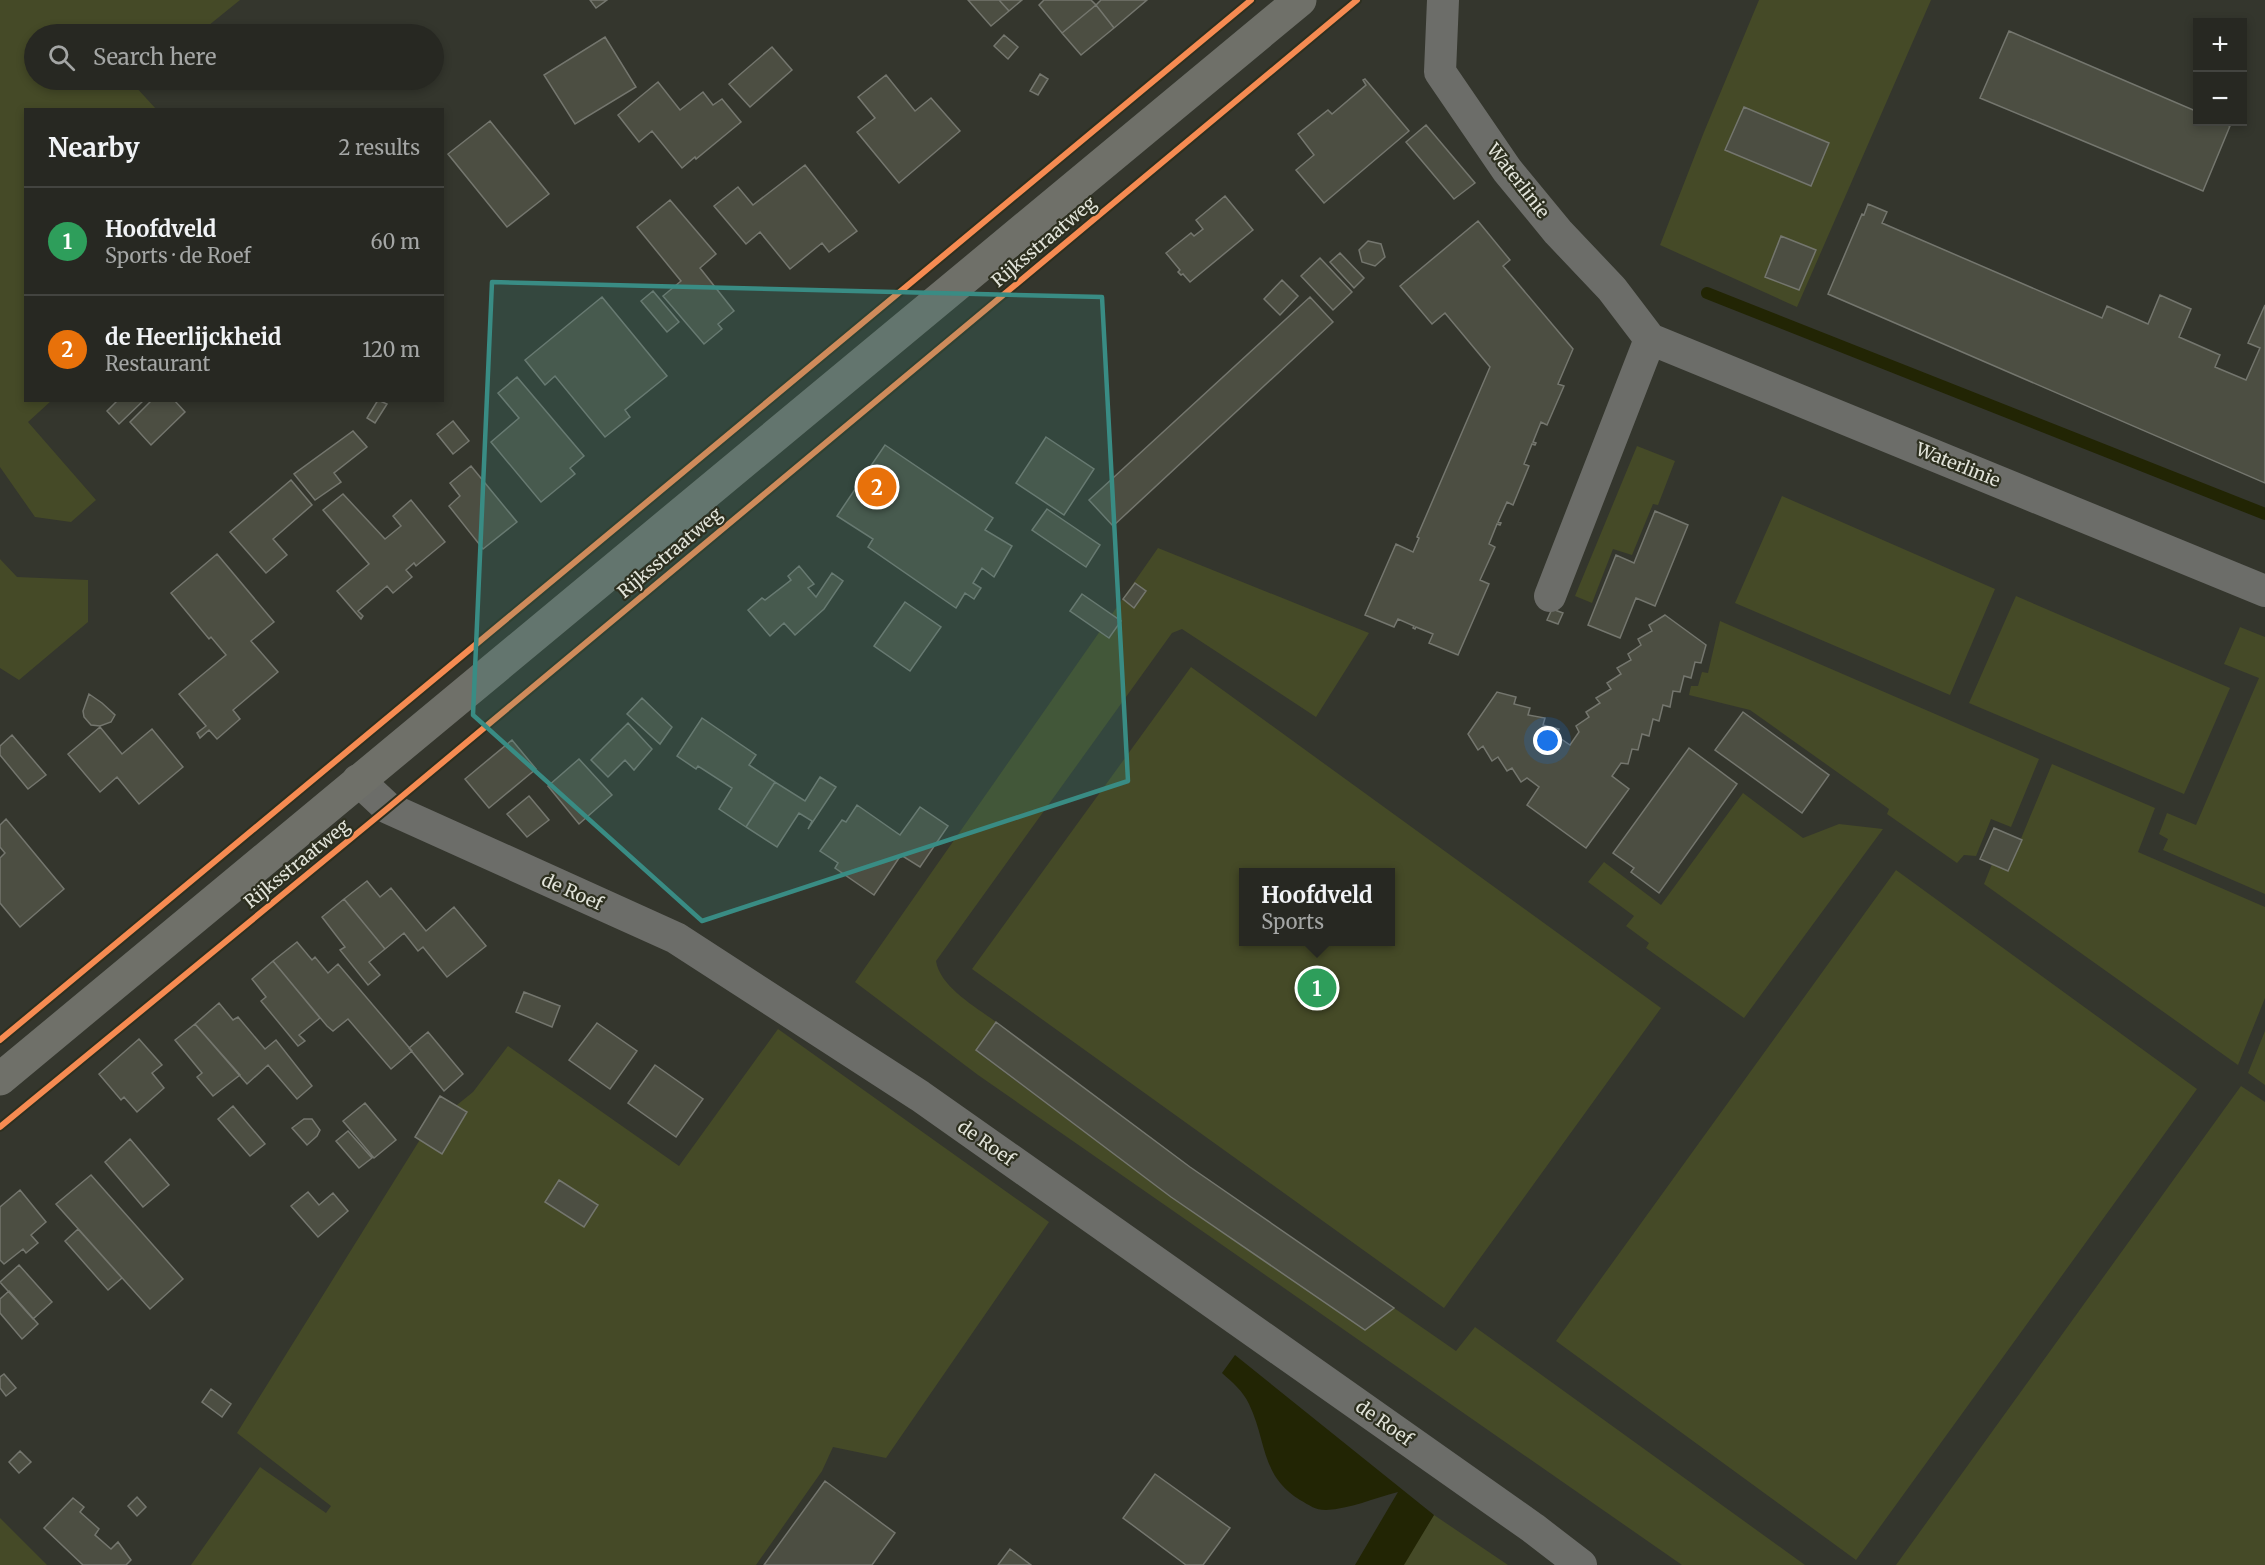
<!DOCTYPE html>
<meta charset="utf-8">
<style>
:root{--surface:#272822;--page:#33342f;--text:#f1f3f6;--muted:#a4a6a5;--line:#434440;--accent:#a5a79d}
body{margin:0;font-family:Merriweather,serif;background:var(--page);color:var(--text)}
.controls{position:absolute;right:18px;top:18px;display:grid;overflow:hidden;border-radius:0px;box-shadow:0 3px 9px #0003}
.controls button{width:54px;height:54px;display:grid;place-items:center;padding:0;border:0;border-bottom:2px solid var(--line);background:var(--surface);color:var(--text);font:30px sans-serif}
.you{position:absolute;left:1548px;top:741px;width:21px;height:21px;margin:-15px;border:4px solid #fff;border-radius:50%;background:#1a73e8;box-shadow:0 0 0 9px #1a73e833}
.badge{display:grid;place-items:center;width:39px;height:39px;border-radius:50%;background:var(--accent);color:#fff;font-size:20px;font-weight:700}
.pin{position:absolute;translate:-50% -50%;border:3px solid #fff;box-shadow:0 2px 6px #0006}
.popup{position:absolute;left:1239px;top:868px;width:156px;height:78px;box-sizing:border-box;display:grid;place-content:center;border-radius:0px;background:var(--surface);filter:drop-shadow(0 2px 4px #0005);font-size:20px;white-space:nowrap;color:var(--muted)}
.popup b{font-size:22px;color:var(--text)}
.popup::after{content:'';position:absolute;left:50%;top:100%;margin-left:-12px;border:12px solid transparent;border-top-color:var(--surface)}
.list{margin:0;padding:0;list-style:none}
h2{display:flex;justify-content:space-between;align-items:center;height:78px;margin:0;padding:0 24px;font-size:26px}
h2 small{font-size:20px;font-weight:400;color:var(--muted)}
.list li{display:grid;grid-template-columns:39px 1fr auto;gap:18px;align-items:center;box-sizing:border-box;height:108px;padding:0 24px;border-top:2px solid var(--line)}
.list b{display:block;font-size:22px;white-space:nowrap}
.list p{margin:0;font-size:20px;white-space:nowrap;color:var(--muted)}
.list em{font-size:20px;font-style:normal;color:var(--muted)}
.icon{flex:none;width:33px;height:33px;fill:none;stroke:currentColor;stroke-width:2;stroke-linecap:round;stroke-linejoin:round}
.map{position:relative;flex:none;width:2265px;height:1565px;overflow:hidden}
.search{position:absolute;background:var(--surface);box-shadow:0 3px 9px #0003;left:24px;top:24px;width:420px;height:66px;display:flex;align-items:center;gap:15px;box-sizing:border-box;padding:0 21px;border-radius:33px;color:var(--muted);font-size:22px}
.panel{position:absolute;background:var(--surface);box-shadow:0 3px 9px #0003;left:24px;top:108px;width:420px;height:294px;border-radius:0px}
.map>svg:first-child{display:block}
.green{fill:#454a27;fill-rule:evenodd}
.water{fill:#222504}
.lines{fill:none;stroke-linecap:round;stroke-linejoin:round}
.stream{stroke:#222504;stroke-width:12}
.building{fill:#4c4e42;stroke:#74766e;stroke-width:1.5}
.street{stroke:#6c6d69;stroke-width:32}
.secondary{stroke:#6f7069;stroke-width:33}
.cycleway-casing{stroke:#2d2f1f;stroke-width:10}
.cycleway{stroke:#f68b52;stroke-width:6}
.marked{fill:#398c84;fill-opacity:0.2;stroke:#398c84;stroke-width:4.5;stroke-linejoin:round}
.labels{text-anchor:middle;stroke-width:4.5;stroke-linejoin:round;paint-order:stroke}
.street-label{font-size:18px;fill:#e2e4da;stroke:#2d2f1f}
</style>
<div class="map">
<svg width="2265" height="1565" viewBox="0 0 2265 1565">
<rect width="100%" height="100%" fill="#34362d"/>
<path class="green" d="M0 0H240L198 34H34V80H142L135 86 156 109 26 110V400L51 401 28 422 96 500 71 522 35 517 0 467Z
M1759 0H1931L1797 307 1660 245 1704 132Z
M1637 446 1675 461 1658 505 1653 504 1632 555 1613 549 1592 603 1575 596Z
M1782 496 1995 589 1950 695 1735 603Z
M1158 548 1369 633 1316 717 1182 629 1172 633 936 961C940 987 976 1007 996 1022L976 1051 1171 1197 1365 1330 1394 1308 1456 1351 1475 1327 1805 1565H1682L978 1075 855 982Z
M0 559 17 577 88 580V622L19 680 0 668Z
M2016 596 2230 688 2184 794 1969 703Z
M1720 621 2039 759 2011 827 1991 819 1976 856 1964 855 1957 863 1887 814 1889 809 1750 710 1689 695 1691 686H1698L1702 672 1708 673Z
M2240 627 2265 637V894L2163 850 2168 839 2159 834 2167 813 2196 825 2259 678 2224 664Z
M1191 667 1661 1008 1444 1308 972 969ZM1244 872H1390V942H1244Z
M2052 764 2155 808 2138 852 2265 907V998L2238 1065 1984 884 1992 864 2008 870Z
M1743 793 1803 838 1839 824 1883 829 1744 1018 1646 948 1649 943 1626 926 1634 916 1588 882 1604 862 1661 905Z
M1896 870 2197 1089 1856 1560 1556 1341Z
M778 1029 1049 1222 886 1458 833 1447 822 1471 756 1565H191L260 1467 326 1513 331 1506 237 1433 426 1130 473 1092 508 1046 679 1166Z
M2265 1031V1085L2248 1073Z
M2241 1086 2265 1102V1565H1896Z
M1434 1515 1508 1565H1402Z
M0 1518 47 1565H0Z"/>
<path class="water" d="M1235 1355 1434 1515 1404 1565H1355L1398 1492C1374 1498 1350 1509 1326 1510 1315 1510 1309 1505 1300 1500 1260 1475 1267 1441 1249 1404 1243 1391 1232 1382 1222 1373Z"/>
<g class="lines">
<path class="stream" d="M1707 293 2265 514"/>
</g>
<path class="building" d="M590 0H607L596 8Z
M968 0H999L1009 11 991 26Z
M999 0H1022L1009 11Z
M1044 0H1091L1096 5 1062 33 1039 5Z
M1101 0H1147L1114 28 1096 5Z
M1096 5 1114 28 1081 55 1062 33Z
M2009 31 2198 112V122H2219L2230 126 2203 191 1980 98Z
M1004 35 1018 47 1008 59 994 46Z
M605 37 636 87 575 124 544 75Z
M772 47 792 70 750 107 729 84Z
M1040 74 1048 79 1038 95 1030 91Z
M886 75 915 111 931 98 960 131 899 183 857 132 875 118 858 97Z
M1365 79 1409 131 1324 203 1296 170 1314 155 1298 134 1328 110 1332 114 1366 85 1363 80Z
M658 82 680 110 703 92 713 105 722 99 741 122 696 159 695 157 682 168 652 131 639 142 618 115Z
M1744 107 1829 143 1811 186 1725 150Z
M490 121 549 194 507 227 448 154Z
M1426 125 1475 183 1454 199 1406 142Z
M805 165 857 231 829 252 822 243 790 269 760 232 746 244 714 206 738 187 753 205Z
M1225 196 1253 230 1190 282 1183 274 1181 275 1178 272 1180 270 1166 253 1191 233 1194 236 1203 229 1196 220Z
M670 200 716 254 700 268 734 311 718 324 722 329 704 344 663 296 681 281 637 227Z
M1868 204 1887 212 1882 223 2102 318 2107 306 2148 324 2160 295 2191 309 2179 337 2220 355 2215 367 2246 380 2260 348 2248 343 2265 305V483L1828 294 1862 214 1864 215Z
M1478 221 1510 260 1503 266 1573 349 1558 384 1564 386 1547 425 1541 422 1533 442 1536 443 1535 445 1532 444 1524 464 1529 466 1513 505 1507 502 1498 522 1501 523 1500 525 1497 524 1489 544 1495 547 1480 580 1489 584 1458 655 1429 643 1433 634 1416 627 1415 629 1413 628 1414 626 1398 619 1394 627 1365 615 1396 544 1413 552 1419 538 1417 537 1490 367 1445 313 1432 324 1400 286Z
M1781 236 1816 250 1799 290 1765 277Z
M1368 241 1381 244 1385 257 1375 266 1362 262 1359 250Z
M1340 253 1364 278 1354 288 1330 262Z
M1320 258 1352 292 1333 310 1301 276Z
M1282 280 1298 296 1280 315 1264 299Z
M653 291 679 322 667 332 641 301Z
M602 297 667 376 625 410 630 417 605 437 555 376 545 385 525 360Z
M1310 297 1333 322 1113 526 1089 500Z
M517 377 584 456 570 468 575 474 541 502 491 442 519 418 498 393Z
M118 400H144L119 424 107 411Z
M152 400H174L185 412 151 445 130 422Z
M378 400 387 404 375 423 367 418Z
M453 421 469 441 453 454 437 434Z
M353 431 367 447 334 473 341 482 315 500 294 474Z
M1046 437 1094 469 1064 515 1016 483Z
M885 445 993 518 985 530 1012 546 994 577 982 568 973 583 981 588 974 599 965 593 956 608 868 547 873 539 837 516Z
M471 466 517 522 483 549 449 506 460 496 450 483Z
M291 480 312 505 273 539 287 555 266 573 230 532Z
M343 494 385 539 401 526 393 516 411 500 445 542 416 566 414 563 406 570 412 577 393 593 387 586 358 611 363 616 361 619 337 591 369 564 323 510Z
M1047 509 1100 545 1086 567 1032 530Z
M1655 511 1688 525 1655 606 1636 598 1620 638 1588 625 1616 555 1634 563Z
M217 554 274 622 251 641 278 672 233 710 240 719 217 739 209 730 200 738 197 733 206 726 179 694 226 655 211 637 209 639 171 593Z
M799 566 814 584 808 588 816 597 832 573 843 581 824 609 795 635 784 623 770 636 748 610 762 598 765 600 791 580 788 576Z
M1135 583 1146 591 1134 608 1123 599Z
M1082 594 1121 621 1109 638 1070 611Z
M905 602 941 627 910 671 874 646Z
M1552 609 1563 613 1558 624 1547 620Z
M1665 615 1706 645 1701 663 1695 662 1691 678 1684 676 1680 692 1673 691 1670 707 1663 705 1659 721 1653 719 1649 736 1642 734 1638 750 1632 749 1628 764 1621 763 1612 776 1629 789 1586 848 1527 805 1539 787 1527 778 1521 782 1512 768 1507 771 1498 757 1492 761 1483 746 1478 750 1468 734 1497 692 1516 697 1514 704 1530 708 1528 715 1545 718 1543 725 1559 729 1557 736 1570 745 1579 732 1576 726 1589 717 1586 712 1600 703 1596 698 1611 689 1607 683 1621 674 1617 668 1631 660 1628 654 1641 645 1638 639 1652 631 1649 625Z
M89 694 102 703 115 715 111 722 100 726 91 725 84 717 83 711Z
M642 698 672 727 660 744 627 714Z
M1743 712 1829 775 1802 813 1715 750Z
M702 718 756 755 749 765 775 782 746 827 719 809 732 788 698 766 696 769 677 756Z
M628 723 652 749 634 770 625 760 608 777 591 760Z
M100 727 122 754 152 729 183 767 139 804 117 777 100 792 68 754Z
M12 735 46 775 28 789 0 755V746Z
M512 740 536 769 489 808 465 779Z
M1689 748 1737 784 1659 893 1631 872 1634 868 1613 853Z
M579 759 612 795 579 824 548 786Z
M820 777 836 787 808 829 812 821 799 813 777 847 746 827 775 782 805 801Z
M529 796 549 820 527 837 507 814Z
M857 805 900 835 920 807 948 826 920 867 901 855 874 895 835 868 838 863 820 851 842 820 846 822Z
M6 819 64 889 20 927 0 903V858L5 853 0 847V825Z
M1994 828 2022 840 2008 871 1980 859Z
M367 881 380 897 391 888 426 931 454 907 486 946 447 977 423 947 418 951 404 933 385 949 344 899Z
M344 899 385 949 369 962 380 975 368 985 340 950 345 947 322 917Z
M297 942 312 960 315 957 328 973 338 964 412 1051 391 1069 348 1019 333 1031 327 1026 273 961Z
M273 961 320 1018 299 1035 305 1041 298 1046 261 1001 266 997 252 979Z
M524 992 560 1006 552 1027 516 1012Z
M219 1003 233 1020 238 1017 265 1049 276 1040 312 1086 297 1099 268 1065 247 1084 195 1024Z
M996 1022 1190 1167 1394 1308 1365 1330 1171 1197 976 1050Z
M597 1023 637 1051 610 1089 569 1060Z
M195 1024 240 1075 213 1096 197 1077 202 1073 175 1040Z
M428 1032 463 1074 444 1091 409 1048Z
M139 1039 162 1065 152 1073 164 1088 137 1112 124 1097 121 1100 99 1074Z
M655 1065 703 1099 676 1137 628 1103Z
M440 1096 467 1112 442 1154 415 1137Z
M365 1103 396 1140 374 1158 343 1121Z
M233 1106 265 1144 250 1156 218 1119Z
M304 1119H312L320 1130 317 1136 307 1145 292 1128Z
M348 1131 372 1158 359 1168 336 1141Z
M130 1139 169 1185 143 1207 105 1162Z
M91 1175 183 1279 150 1309 56 1204Z
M559 1180 598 1205 584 1227 545 1202Z
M20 1190 46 1222 31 1235 38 1243 26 1253 23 1249 4 1264 0 1260V1207Z
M308 1192 319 1205 333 1193 348 1211 318 1237 291 1206Z
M78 1229 122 1278 108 1290 65 1241Z
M19 1265 52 1302 33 1319 0 1282Z
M9 1291 38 1324 22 1339 0 1313V1299Z
M4 1374 16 1388 6 1396 0 1388V1377Z
M211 1389 231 1404 222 1417 202 1402Z
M20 1451 31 1462 19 1473 9 1462Z
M1155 1474 1230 1528 1203 1565H1186L1123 1518Z
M825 1481 895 1533 872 1565H764Z
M137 1497 146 1507 137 1516 128 1506Z
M73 1498 84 1507 80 1512 99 1529 95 1535 111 1549 118 1542 131 1560 126 1565H83L44 1528Z
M1010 1549 1031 1565H998Z"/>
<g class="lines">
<path class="street" d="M1443 0 1440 72 1507 170 1558 232 1612 289 1650 339 1550 596
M1650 339 2265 591
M358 780 388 808 676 938 920 1096 1533 1528 1581 1565"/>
<path class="secondary" d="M0 1079 1300 0"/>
<defs>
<path id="cycleway" d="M0 1040 1251 0
M0 1127 388 808 1357 0"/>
</defs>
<use href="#cycleway" class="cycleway-casing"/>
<use href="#cycleway" class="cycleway"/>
</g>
<path class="marked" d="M492 282 1102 297 1128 781 702 921 473 715Z"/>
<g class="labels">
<g class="street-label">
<text transform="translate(1518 181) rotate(52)" y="6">Waterlinie</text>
<text transform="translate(1044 242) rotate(-40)" y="6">Rijksstraatweg</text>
<text transform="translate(1958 465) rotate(22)" y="6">Waterlinie</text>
<text transform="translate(670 553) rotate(-40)" y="6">Rijksstraatweg</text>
<text transform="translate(297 864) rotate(-39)" y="6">Rijksstraatweg</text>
<text transform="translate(572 892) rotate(24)" y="6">de Roef</text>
<text transform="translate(986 1143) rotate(35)" y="6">de Roef</text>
<text transform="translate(1384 1423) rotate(35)" y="6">de Roef</text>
</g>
</g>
</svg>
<div class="controls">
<button>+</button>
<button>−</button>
</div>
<div class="you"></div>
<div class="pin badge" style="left:1317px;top:988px;background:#2e9e5b">1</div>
<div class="popup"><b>Hoofdveld</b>Sports</div>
<div class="pin badge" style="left:877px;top:487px;background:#e8710a">2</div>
<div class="search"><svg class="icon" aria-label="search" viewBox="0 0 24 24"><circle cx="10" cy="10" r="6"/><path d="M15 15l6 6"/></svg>Search here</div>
<section class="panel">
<h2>Nearby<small>2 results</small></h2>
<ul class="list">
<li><span class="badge" style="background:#2e9e5b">1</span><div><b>Hoofdveld</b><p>Sports · de Roef</p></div><em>60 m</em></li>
<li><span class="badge" style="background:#e8710a">2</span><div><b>de Heerlijckheid</b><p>Restaurant</p></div><em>120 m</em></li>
</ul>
</section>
</div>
